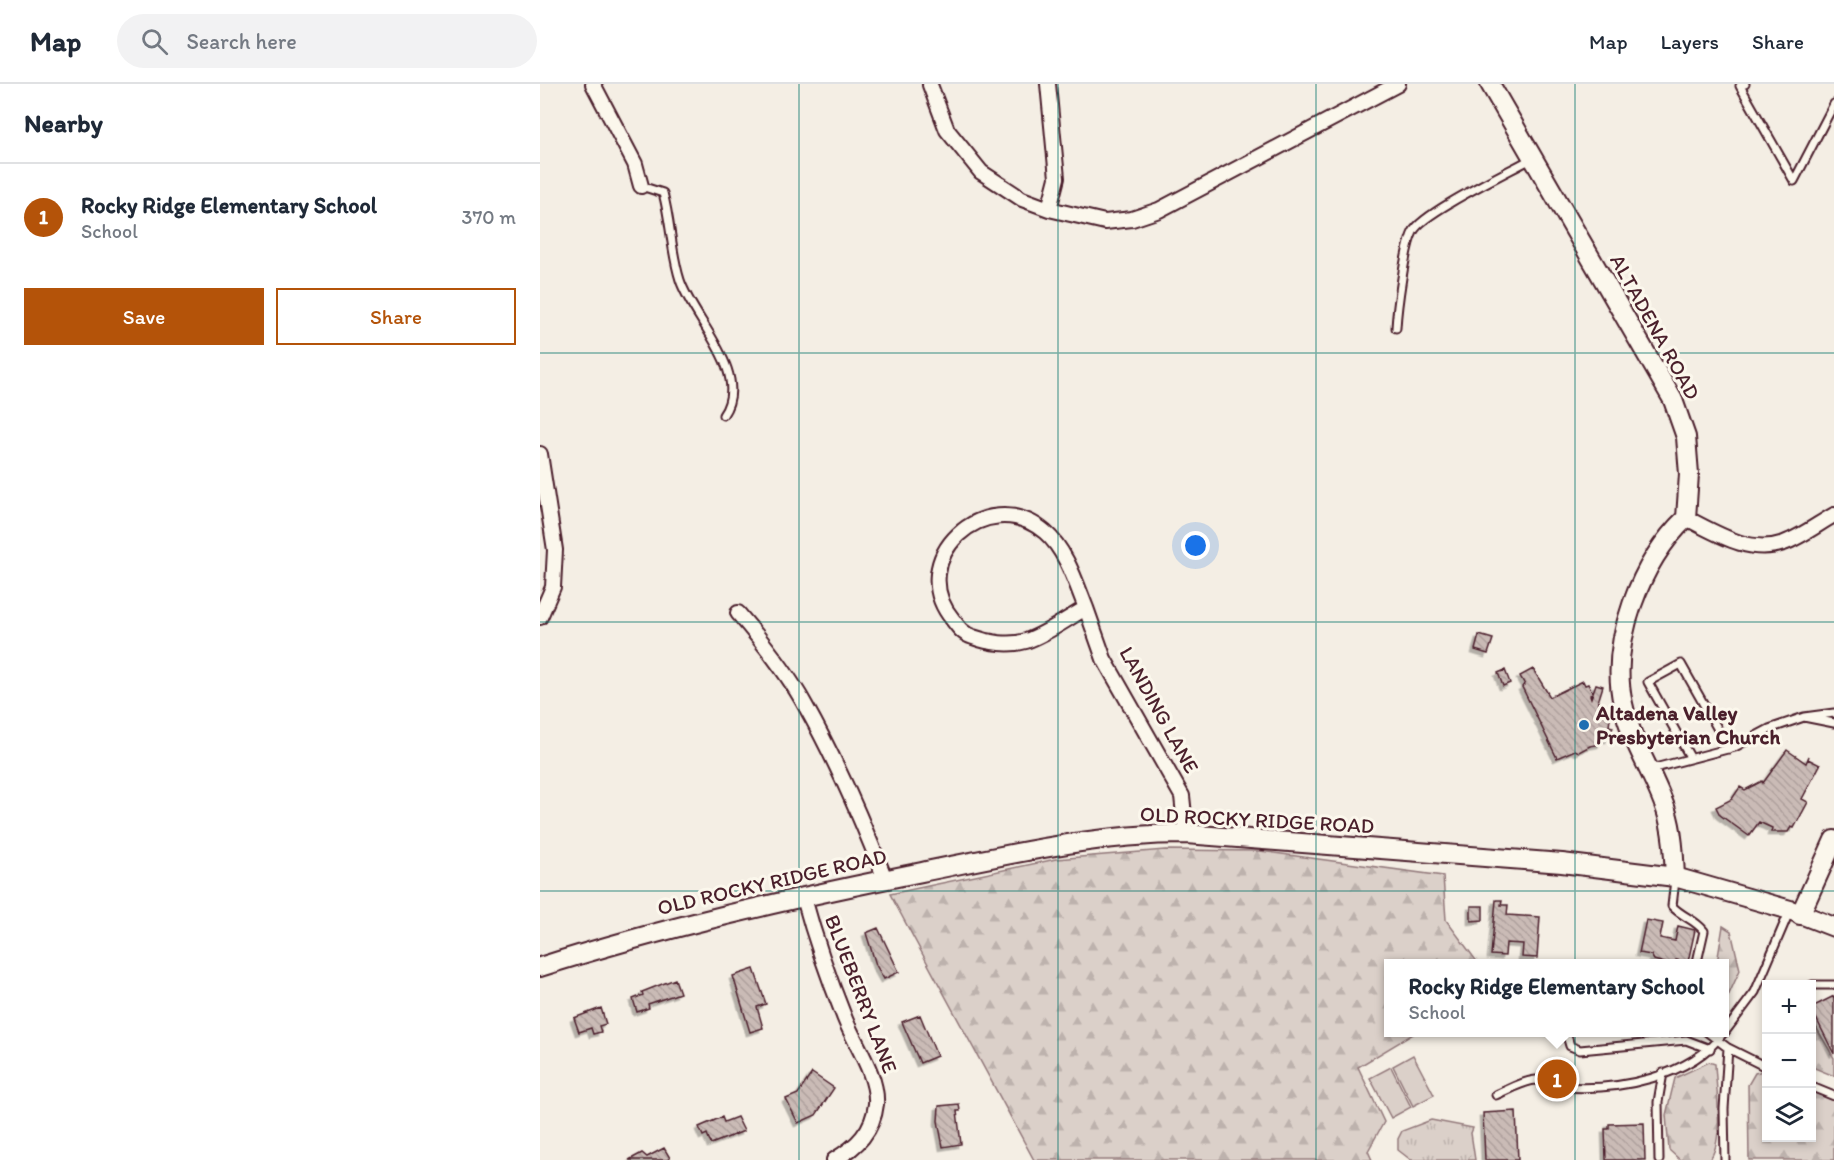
<!DOCTYPE html>
<meta charset="utf-8">
<style>
:root{--surface:#fff;--page:#f2f2f3;--text:#1f2937;--muted:#747a83;--line:#e0e1e3;--accent:#b45309}
body{margin:0;font-family:Itim,sans-serif;background:var(--page);color:var(--text)}
.controls{position:absolute;right:18px;bottom:18px;display:grid;overflow:hidden;border-radius:0px;box-shadow:0 3px 9px #0003}
.controls button{width:54px;height:54px;display:grid;place-items:center;padding:0;border:0;border-bottom:2px solid var(--line);background:var(--surface);color:var(--text);font:30px sans-serif}
.you{position:absolute;left:656px;top:462px;width:21px;height:21px;margin:-15px;border:4px solid #fff;border-radius:50%;background:#1a73e8;box-shadow:0 0 0 9px #1a73e833}
.badge{display:grid;place-items:center;width:39px;height:39px;border-radius:50%;background:var(--accent);color:#fff;font-size:20px;font-weight:700}
.pin{position:absolute;translate:-50% -50%;border:3px solid #fff;box-shadow:0 2px 6px #0006}
.popup{position:absolute;left:844px;top:875px;width:345px;height:78px;box-sizing:border-box;display:grid;place-content:center;border-radius:0px;background:var(--surface);filter:drop-shadow(0 2px 4px #0005);font-size:20px;white-space:nowrap;color:var(--muted)}
.popup b{font-size:22px;color:var(--text)}
.popup::after{content:'';position:absolute;left:50%;top:100%;margin-left:-12px;border:12px solid transparent;border-top-color:var(--surface)}
.list{margin:0;padding:0;list-style:none}
h2{display:flex;justify-content:space-between;align-items:center;height:78px;margin:0;padding:0 24px;font-size:26px}
h2 small{font-size:20px;font-weight:400;color:var(--muted)}
.list li{display:grid;grid-template-columns:39px 1fr auto;gap:18px;align-items:center;box-sizing:border-box;height:108px;padding:0 24px;border-top:2px solid var(--line)}
.list b{display:block;font-size:22px;white-space:nowrap}
.list p{margin:0;font-size:20px;white-space:nowrap;color:var(--muted)}
.list em{font-size:20px;font-style:normal;color:var(--muted)}
.actions{display:flex;gap:12px;padding:18px 24px}
.actions a{flex:1;padding:14px 0;border:2px solid var(--accent);border-radius:0px;text-align:center;font-size:21px;color:var(--accent)}
.actions .main{background:var(--accent);color:#fff}
.icon{flex:none;width:33px;height:33px;fill:none;stroke:currentColor;stroke-width:2;stroke-linecap:round;stroke-linejoin:round}
.map{position:relative;flex:none;width:1294px;height:1076px;overflow:hidden}
header{display:flex;align-items:center;gap:36px;box-sizing:border-box;height:84px;padding:0 30px;background:var(--surface);border-bottom:2px solid var(--line)}
header strong{font-size:28px}
nav{display:flex;gap:33px;margin-inline-start:auto;font-size:21px}
.search{width:420px;height:54px;background:var(--page);display:flex;align-items:center;gap:15px;box-sizing:border-box;padding:0 21px;border-radius:33px;color:var(--muted);font-size:22px}
main{display:flex}
aside{flex:1;background:var(--surface)}
.map>svg:first-child{display:block}
.grass{fill:#dbd0c9;stroke:#92787a;stroke-width:1.5}
.forest{fill:url(#forest-firs);stroke:#92787a;stroke-width:1.5}
.park{fill:url(#park-tufts);stroke:#92787a;stroke-width:1.5}
.building{fill:url(#building-back-hatch);stroke:#4a1f2b;stroke-width:1.5;filter:url(#shadow)}
.lines{fill:none;stroke-linecap:round;stroke-linejoin:round}
.lane-casing{stroke:#4a1f2b;stroke-width:11}
.street-casing{stroke:#4a1f2b;stroke-width:18}
.secondary-casing{stroke:#4a1f2b;stroke-width:22}
.lane{stroke:#fbf7ec;stroke-width:7}
.street{stroke:#fbf7ec;stroke-width:14}
.secondary{stroke:#fbf7ec;stroke-width:18}
.grid{fill:none;stroke:#0f766e;stroke-width:1.5;stroke-opacity:0.55}
.poi-dot{fill:#1f6fb2;stroke:#fbf7ec;stroke-width:2}
.labels{text-anchor:middle;stroke-width:6;stroke-linejoin:round;paint-order:stroke}
.street-label{font-size:21px;fill:#4a1f2b;stroke:#fbf7ec}
.poi-label{font-size:21px;font-weight:bold;fill:#4a1f2b;stroke:#fbf7ec;text-anchor:start}
</style>
<header>
<strong>Map</strong>
<div class="search"><svg class="icon" aria-label="search" viewBox="0 0 24 24"><circle cx="10" cy="10" r="6"/><path d="M15 15l6 6"/></svg>Search here</div>
<nav><a>Map</a><a>Layers</a><a>Share</a></nav>
</header>
<main>
<aside>
<h2>Nearby<small></small></h2>
<ul class="list">
<li><span class="badge">1</span><div><b>Rocky Ridge Elementary School</b><p>School</p></div><em>370 m</em></li>
</ul>
<div class="actions"><a class="main">Save</a><a>Share</a></div>
</aside>
<div class="map">
<svg width="1294" height="1076" viewBox="0 0 1294 1076">
<defs>
<pattern id="forest-firs" width="22" height="20" patternUnits="userSpaceOnUse" patternTransform="scale(1.5)"><rect width="22" height="20" fill="#dbd0c9"/><path d="M5 1l3.5 6h-7zM16 11l3.5 6h-7z" fill="#bdb2ad"/></pattern>
<pattern id="park-tufts" width="24" height="20" patternUnits="userSpaceOnUse" patternTransform="scale(1.5)"><rect width="24" height="20" fill="#dbd0c9"/><path d="M3 7l-1-3M5 7V3M7 7l1-3M15 17l-1-3M17 17v-4M19 17l1-3" fill="none" stroke="#bdb2ad"/></pattern>
<pattern id="building-back-hatch" width="6" height="6" patternUnits="userSpaceOnUse" patternTransform="scale(1.5)"><rect width="6" height="6" fill="#cabbb6"/><path d="M-1 5l2 2M0 0l6 6M5-1l2 2" fill="none" stroke="#afa09d"/></pattern>
<filter id="shadow"><feDropShadow dx="-3.5" dy="3.5" stdDeviation="0" flood-color="#0004"/></filter>
</defs>
<rect width="100%" height="100%" fill="#f4eee4"/>
<filter id="ink" filterUnits="userSpaceOnUse"><feTurbulence type="fractalNoise" baseFrequency=".0167" numOctaves="2"/><feDisplacementMap in="SourceGraphic" scale="12" xChannelSelector="R" yChannelSelector="G"/><feConvolveMatrix kernelMatrix="1 2 1 2 8 2 1 2 1" color-interpolation-filters="sRGB"/></filter>
<g filter="url(#ink)">
<path class="grass" d="M873 971 894 1011 873 1022 853 982Z
M851 983 871 1023 851 1034 830 994Z"/>
<path class="forest" d="M625 766 720 767 903 792 906 836 938 879 849 880V948L875 949 818 983 844 1038 828 1067 832 1076H494L350 810 516 775Z
M1183 842 1191 847 1200 886 1185 919V880L1177 879Z
M1272 936 1294 974V992L1272 983Z
M1169 978 1175 980C1176 1004 1185 1058 1169 1076H1140L1129 1066 1126 1031 1135 994Z
M1223 987 1226 988V1054H1272V1008L1294 1016V1076H1209L1208 1001 1215 989Z"/>
<path class="park" d="M891 1036 933 1044 931 1049 935 1076H871L858 1066V1055L862 1047Z"/>
<path class="building" d="M939 551 953 555 948 570 935 566Z
M993 585 1010 613 1043 597 1045 601 1048 600 1053 610 1050 611 1051 614 1056 600 1063 602 1058 618 1070 635 1069 642 1073 643 1069 655 1065 654 1061 660 1050 662 1039 668 1035 666 1017 674 982 603 985 601 980 592Z
M965 586 970 599 963 602 958 589Z
M1247 666 1266 679 1269 672 1268 675 1280 681 1262 715 1268 718 1254 744 1251 743 1248 748H1231L1232 744 1219 738 1209 752 1180 731 1176 723 1192 715 1200 703 1205 706 1222 697 1223 699Z
M956 816H962L961 821H968L967 831 1000 833 997 874 982 873 983 860 966 859 965 872 951 871Z
M931 822H943V836L931 837Z
M1106 836 1123 839 1120 854 1135 857 1138 842 1155 846 1148 878 1136 876 1135 878 1128 880 1114 876 1111 871 1099 869Z
M338 844 359 888 344 895 336 881 326 849Z
M214 885 226 920 217 923 223 944 210 948 193 892Z
M135 895 140 909 108 920 109 924 97 928 93 915 103 911 102 908Z
M1294 912V970L1272 926V923Z
M61 924 66 940 59 942 61 948 53 950 51 944 39 948 34 934Z
M380 931 397 972 380 979 362 938Z
M272 989 294 1004 276 1031 258 1039 246 1015 258 1010Z
M419 1020 420 1027H417L421 1060 403 1063 398 1037 399 1022Z
M976 1027 978 1076H945L943 1029Z
M182 1033 184 1038 197 1033 204 1047 171 1060 167 1050 163 1052 159 1043Z
M1104 1039 1105 1076H1066L1065 1045H1069V1040Z
M124 1064 130 1074 127 1076H89L102 1069 107 1073Z"/>
<g class="lines">
<defs>
<path id="lane" d="M1205 0 1200 2 1254 97 1294 20
M101 102 123 109C131 138 131 168 140 196 153 236 212 289 183 331
M856 244C857 225 865 163 873 148 882 129 968 88 991 75
M1264 633 1294 639
M1150 673 1108 598 1141 580 1189 665
M1111 685 1195 663 1229 645 1264 633 1294 629
M1135 796 1132 822C1142 833 1155 835 1164 847L1157 878
M1272 901H1294
M1026 948 1030 962 1040 966 1146 956 1170 965
M1167 948 1188 964 1226 983
M1185 948 1215 908 1250 826
M1272 1003 1294 1012
M956 1011C968 1006 982 997 996 996 1004 996 1014 1002 1023 1003 1077 1007 1150 994 1184 948
M1119 1076 1118 1018 1123 989
M1185 1076 1184 1025 1188 964"/>
<path id="street" d="M53 0 95 80 101 102
M508 0 517 94 509 125
M390 1 407 46 441 88 482 115 509 125 565 138 592 135 619 126 858 0
M0 370 15 466 13 503 0 533
M1146 434C1176 449 1209 471 1244 459 1261 453 1278 440 1294 431
M546 524C536 499 526 466 505 448 446 398 363 476 413 536 419 544 423 550 433 553 449 559 470 562 486 557 507 550 528 534 546 524L564 575 642 712 646 750
M198 529C222 557 247 588 265 621 296 676 322 736 345 795
M264 814C275 855 289 895 305 935 315 960 338 992 336 1020 333 1047 317 1063 294 1076"/>
<path id="secondary" d="M950 0 1133 316 1146 353 1149 390 1146 434C1101 477 1069 558 1083 620 1091 658 1114 690 1126 726 1133 747 1134 771 1135 793
M1260 831 1294 756
M0 883C125 843 253 814 382 788 470 770 556 750 646 750L1022 779 1135 793 1250 826 1294 843"/>
</defs>
<use href="#lane" class="lane-casing"/>
<use href="#street" class="street-casing"/>
<use href="#secondary" class="secondary-casing"/>
<use href="#lane" class="lane"/>
<use href="#street" class="street"/>
<use href="#secondary" class="secondary"/>
</g>
</g>
<path class="grid" d="M259 0V1076M518 0V1076M776 0V1076M1035 0V1076M0 269H1294M0 538H1294M0 807H1294"/>
<circle class="poi-dot" cx="1044" cy="641" r="6"/>
<g class="labels">
<g class="street-label">
<text transform="translate(1115 243) rotate(61)" y="7">ALTADENA ROAD</text>
<text transform="translate(619 626) rotate(61)" y="7">LANDING LANE</text>
<text transform="translate(717 736) rotate(3)" y="7">OLD ROCKY RIDGE ROAD</text>
<text transform="translate(232 798) rotate(-13)" y="7">OLD ROCKY RIDGE ROAD</text>
<text transform="translate(321 910) rotate(69)" y="7">BLUEBERRY LANE</text>
</g>
<g class="poi-label">
<text x="1056" y="636">Altadena Valley<tspan x="1056" dy="24">Presbyterian Church</tspan></text>
</g>
</g>
</svg>
<div class="controls">
<button>+</button>
<button>−</button>
<button><svg class="icon" aria-label="layers" viewBox="0 0 24 24"><path d="M12 4l9 5-9 5-9-5zM3 14l9 5 9-5"/></svg></button>
</div>
<div class="you"></div>
<div class="pin badge" style="left:1017px;top:995px">1</div>
<div class="popup"><b>Rocky Ridge Elementary School</b>School</div>
</div>
</main>
